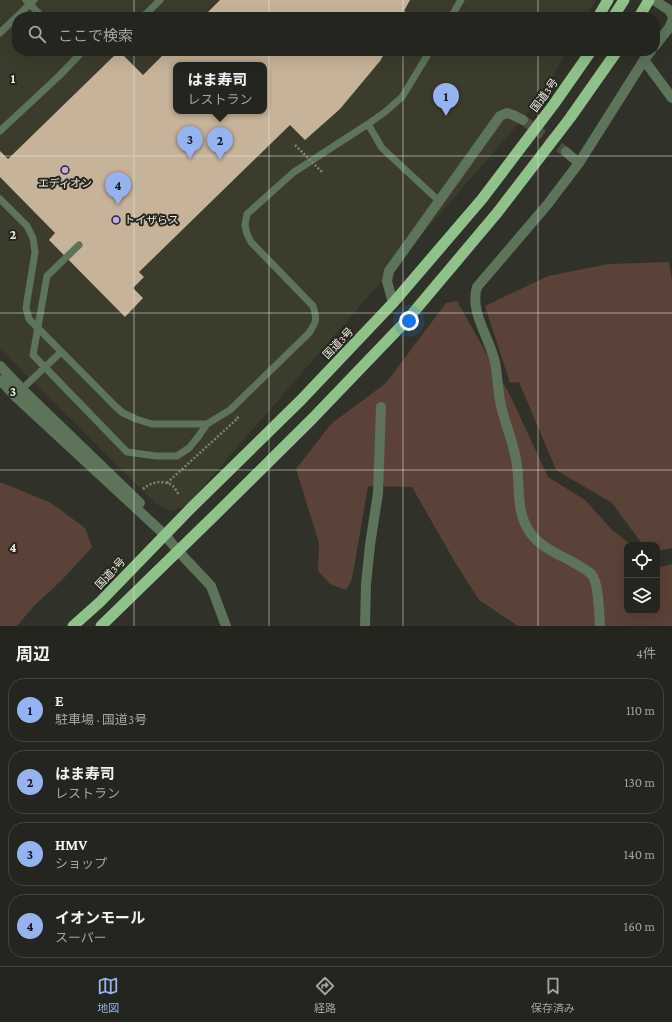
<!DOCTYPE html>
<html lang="ja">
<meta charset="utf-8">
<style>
:root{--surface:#24251e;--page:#2c2d27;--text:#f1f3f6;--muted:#a3a5a4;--line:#41423c;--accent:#95b2f1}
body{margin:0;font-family:"Crimson Pro","Noto Sans JP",serif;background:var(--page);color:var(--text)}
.controls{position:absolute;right:12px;bottom:12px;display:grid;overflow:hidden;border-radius:8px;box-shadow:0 4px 16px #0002}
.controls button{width:36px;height:36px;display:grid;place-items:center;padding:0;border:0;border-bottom:1px solid var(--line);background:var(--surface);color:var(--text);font:20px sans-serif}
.you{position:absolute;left:409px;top:321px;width:14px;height:14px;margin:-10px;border:3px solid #fff;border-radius:50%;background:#1a73e8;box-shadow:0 0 0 6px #1a73e833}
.badge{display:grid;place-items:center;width:26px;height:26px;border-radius:50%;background:var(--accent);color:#111;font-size:13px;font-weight:700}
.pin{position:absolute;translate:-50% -33px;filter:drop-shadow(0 1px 2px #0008)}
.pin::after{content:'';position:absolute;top:21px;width:14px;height:12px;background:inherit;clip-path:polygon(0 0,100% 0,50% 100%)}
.popup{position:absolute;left:173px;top:62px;width:94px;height:52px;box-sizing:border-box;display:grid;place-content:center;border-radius:8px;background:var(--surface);filter:drop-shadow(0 1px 3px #0005);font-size:13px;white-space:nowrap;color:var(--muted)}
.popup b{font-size:15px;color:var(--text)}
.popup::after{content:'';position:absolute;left:50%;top:100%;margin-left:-8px;border:8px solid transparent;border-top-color:var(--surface)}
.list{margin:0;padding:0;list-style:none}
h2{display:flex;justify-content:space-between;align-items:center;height:52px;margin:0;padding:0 16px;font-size:17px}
h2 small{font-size:13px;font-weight:400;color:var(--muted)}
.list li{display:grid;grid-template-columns:26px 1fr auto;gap:12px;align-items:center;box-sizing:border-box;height:64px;margin:0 8px 8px;padding:0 8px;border:1px solid var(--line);border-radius:16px}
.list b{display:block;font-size:15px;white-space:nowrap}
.list p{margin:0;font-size:13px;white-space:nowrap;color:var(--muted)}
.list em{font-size:13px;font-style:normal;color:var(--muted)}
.icon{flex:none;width:22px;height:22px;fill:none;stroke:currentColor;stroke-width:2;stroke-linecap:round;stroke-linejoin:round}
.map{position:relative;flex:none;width:672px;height:626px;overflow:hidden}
.search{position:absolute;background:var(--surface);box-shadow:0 4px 16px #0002;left:12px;right:12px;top:12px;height:44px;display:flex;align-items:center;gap:10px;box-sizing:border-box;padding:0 14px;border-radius:16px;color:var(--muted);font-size:15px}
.sheet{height:340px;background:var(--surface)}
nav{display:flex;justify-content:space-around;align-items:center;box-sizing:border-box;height:56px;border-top:1px solid var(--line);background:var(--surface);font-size:11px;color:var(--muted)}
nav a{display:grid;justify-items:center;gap:2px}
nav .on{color:var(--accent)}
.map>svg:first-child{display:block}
.built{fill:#3c3c2d;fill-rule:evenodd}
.green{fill:#5b4238}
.building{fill:#c6b399;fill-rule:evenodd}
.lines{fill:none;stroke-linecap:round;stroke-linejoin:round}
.minor-tunnel{stroke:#4c4d45;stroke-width:10;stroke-dasharray:10 5;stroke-linecap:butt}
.path{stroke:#7f8078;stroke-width:2.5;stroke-dasharray:2 2;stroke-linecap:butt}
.service{stroke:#5d735a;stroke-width:7}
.minor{stroke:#5d735a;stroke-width:10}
.tertiary{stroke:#5d735a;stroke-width:10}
.trunk{stroke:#8fc18a;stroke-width:11}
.path-bridge{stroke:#7f8078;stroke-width:2.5;stroke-dasharray:2 2;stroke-linecap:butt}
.service-bridge{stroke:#5d735a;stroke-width:7}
.grid{fill:none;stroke:#edede7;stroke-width:1;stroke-opacity:0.55}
.poi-dot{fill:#c4a7f1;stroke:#27271e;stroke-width:1.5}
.labels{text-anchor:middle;stroke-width:4;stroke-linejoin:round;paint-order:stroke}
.street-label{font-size:11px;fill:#edede7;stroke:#27271e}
.poi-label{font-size:11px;fill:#edede7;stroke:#27271e}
.grid-label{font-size:13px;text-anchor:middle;font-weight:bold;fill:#edede7;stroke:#27271e;stroke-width:4;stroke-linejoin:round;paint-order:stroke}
</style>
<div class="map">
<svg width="672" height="626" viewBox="0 0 672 626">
<rect width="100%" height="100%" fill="#303128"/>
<path class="built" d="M0 0H596L586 17H17V51H567L539 100 187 505 172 511 156 504 0 349ZM176 65H264V111H176Z"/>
<path class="green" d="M669 262 672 280V548L657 551V545H643L612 503 556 470 519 382 510 383 485 306 548 276 608 264Z
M457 301 511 397 548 477 585 500 612 530 632 545H627V611H657V564L661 567 672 564V626H518L479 600 456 564 412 487 368 486 352 579 346 590 330 584 318 571 319 543 296 469 331 424 386 383 446 303Z
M0 482 51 503 85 528 92 547 62 580 34 606 17 626H0Z"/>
<path class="building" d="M220 0H410L404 11 408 13 406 17H203Z
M119 51 143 75 167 51H386L380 61 340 109 305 140 290 125 139 272 144 277 133 288 143 298 125 317 49 240 55 233 0 177V151L8 159ZM176 65H264V111H176Z"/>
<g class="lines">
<path class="minor-tunnel" d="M523 120 566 152"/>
<path class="path" d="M167 483 238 418 236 416
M143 489C151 482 164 479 173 486 175 488 177 492 179 495"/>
<path class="service" d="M26 0 42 17
M138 17 146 14 160 0
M451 17 461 0
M0 33 34 0
M368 124 382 148 439 201
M0 131 59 76 83 51
M0 199 27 226 33 238 35 252 26 308 29 319 115 406 123 413 136 419 152 424H207L230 410 309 333C317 321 317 319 313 306L251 242 247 234 245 225 247 214 294 172 368 124 385 112 402 97 430 51
M22 389 61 352
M198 437 207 424"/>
<path class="minor" d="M654 0 669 10 672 15
M655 46 669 28 672 21
M644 60 672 98
M566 152 579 163
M393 303 387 281 389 271 500 116 507 113 513 115 523 120
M178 551 211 586 226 626
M365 626 366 584 370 545 378 493 381 407
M600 626C599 614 599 584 592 575 589 571 582 568 578 565 561 555 540 548 529 531 516 511 520 488 517 466 515 447 507 429 502 410 498 395 498 378 495 362 490 339 469 311 477 287L547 205 579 163 644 60 651 51"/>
<path class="tertiary" d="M0 366 22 389 140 503
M0 380 16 397 165 535 178 551"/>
<path class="trunk" d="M598 17 608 0
M613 17 624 0
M639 17 649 0
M73 626 100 602 192 507 301 400 393 303 482 199 554 104 591 51
M101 626 215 515 312 419 407 320 497 213 570 118 617 51"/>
<path class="path-bridge" d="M295 145 322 172"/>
<path class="service-bridge" d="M79 245 47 276 33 355 127 452 156 456H177L189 448 198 437"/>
</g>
<path class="grid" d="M134 0V17M269 0V17M403 0V17M538 0V17M134 51V626M269 51V626M403 51V626M538 51V626M0 156H672M0 313H672M0 470H672"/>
<g class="poi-dot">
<circle cx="65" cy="170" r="4"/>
<circle cx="116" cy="220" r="4"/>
</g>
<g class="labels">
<g class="street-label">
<text transform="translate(544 95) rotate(-54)" y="4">国道3号</text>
<text transform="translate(338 343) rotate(-46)" y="4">国道3号</text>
<text transform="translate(110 573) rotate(-47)" y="4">国道3号</text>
</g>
<g class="poi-label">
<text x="65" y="187">エディオン</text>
<text x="124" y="224" text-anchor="start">トイザらス</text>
</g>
</g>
<g class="grid-label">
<text x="13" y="83">1</text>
<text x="13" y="239">2</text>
<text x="13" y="396">3</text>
<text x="13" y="552">4</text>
</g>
</svg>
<div class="controls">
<button><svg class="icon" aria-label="locate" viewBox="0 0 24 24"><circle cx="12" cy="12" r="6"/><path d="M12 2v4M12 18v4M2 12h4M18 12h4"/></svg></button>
<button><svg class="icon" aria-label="layers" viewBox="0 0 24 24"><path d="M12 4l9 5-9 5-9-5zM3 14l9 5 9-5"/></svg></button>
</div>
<div class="you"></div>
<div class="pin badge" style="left:446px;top:116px">1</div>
<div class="pin badge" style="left:220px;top:160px">2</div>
<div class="popup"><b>はま寿司</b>レストラン</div>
<div class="pin badge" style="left:190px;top:159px">3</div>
<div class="pin badge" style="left:118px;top:205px">4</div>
<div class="search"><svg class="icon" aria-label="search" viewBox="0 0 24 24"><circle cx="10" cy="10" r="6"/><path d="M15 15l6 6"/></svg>ここで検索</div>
</div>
<section class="sheet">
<h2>周辺<small>4件</small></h2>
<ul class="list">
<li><span class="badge">1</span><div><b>E</b><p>駐車場 · 国道3号</p></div><em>110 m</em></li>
<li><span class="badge">2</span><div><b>はま寿司</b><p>レストラン</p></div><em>130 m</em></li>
<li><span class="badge">3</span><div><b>HMV</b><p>ショップ</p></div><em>140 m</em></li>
<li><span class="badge">4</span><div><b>イオンモール</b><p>スーパー</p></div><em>160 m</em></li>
</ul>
</section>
<nav>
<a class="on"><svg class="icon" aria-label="map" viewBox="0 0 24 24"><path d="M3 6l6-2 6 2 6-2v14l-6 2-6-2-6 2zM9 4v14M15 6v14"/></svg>地図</a>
<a><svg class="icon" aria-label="directions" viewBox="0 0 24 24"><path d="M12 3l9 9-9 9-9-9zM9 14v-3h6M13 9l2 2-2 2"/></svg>経路</a>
<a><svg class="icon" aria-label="saved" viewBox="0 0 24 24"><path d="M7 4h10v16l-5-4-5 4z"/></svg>保存済み</a>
</nav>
